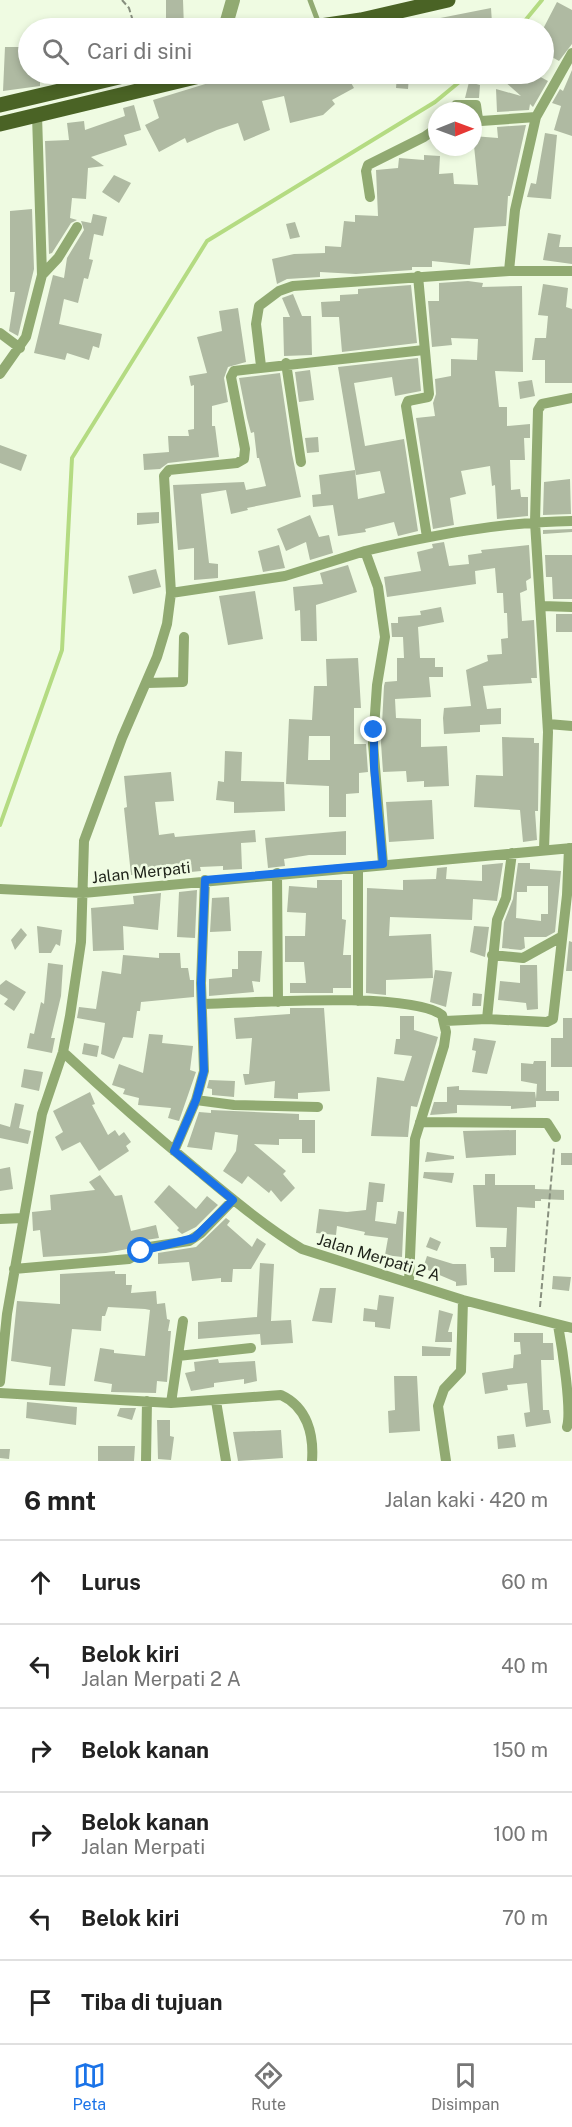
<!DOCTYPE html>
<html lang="id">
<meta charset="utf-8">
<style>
:root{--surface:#fff;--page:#f2f2f2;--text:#222;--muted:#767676;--line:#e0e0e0;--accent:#1a73e8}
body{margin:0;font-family:"Public Sans",sans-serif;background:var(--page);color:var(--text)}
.compass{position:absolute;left:428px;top:102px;width:54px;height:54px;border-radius:50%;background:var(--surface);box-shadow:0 3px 9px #0003;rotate:89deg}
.stop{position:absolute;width:18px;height:18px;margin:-14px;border:4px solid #1a73e8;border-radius:50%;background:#fff}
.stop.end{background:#1a73e8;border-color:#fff;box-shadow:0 2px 6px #0008}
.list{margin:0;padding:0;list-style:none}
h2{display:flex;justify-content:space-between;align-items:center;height:78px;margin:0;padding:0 24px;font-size:26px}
h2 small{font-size:20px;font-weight:400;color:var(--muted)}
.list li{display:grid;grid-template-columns:39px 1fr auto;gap:18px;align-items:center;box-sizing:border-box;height:84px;padding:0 24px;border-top:2px solid var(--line)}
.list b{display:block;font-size:22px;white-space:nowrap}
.list p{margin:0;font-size:20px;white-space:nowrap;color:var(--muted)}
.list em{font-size:20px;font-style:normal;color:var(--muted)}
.icon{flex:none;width:33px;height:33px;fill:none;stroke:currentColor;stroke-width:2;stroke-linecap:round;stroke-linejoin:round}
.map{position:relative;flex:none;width:572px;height:1461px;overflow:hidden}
.search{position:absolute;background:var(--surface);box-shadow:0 3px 9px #0003;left:18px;right:18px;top:18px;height:66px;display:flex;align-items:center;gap:15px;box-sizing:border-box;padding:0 21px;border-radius:33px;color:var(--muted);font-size:22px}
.sheet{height:582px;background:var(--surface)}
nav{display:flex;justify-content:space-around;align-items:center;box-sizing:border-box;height:84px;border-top:2px solid var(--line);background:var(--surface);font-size:16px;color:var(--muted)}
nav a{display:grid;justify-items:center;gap:3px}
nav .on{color:var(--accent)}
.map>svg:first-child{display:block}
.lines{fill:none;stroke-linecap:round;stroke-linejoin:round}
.stream{stroke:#b4db82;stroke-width:4}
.building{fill:#afbaa2;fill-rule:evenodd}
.path{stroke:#878f7e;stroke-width:2;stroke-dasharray:6 3;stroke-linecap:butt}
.service{stroke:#91aa72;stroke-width:5}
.minor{stroke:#91aa72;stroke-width:10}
.tertiary{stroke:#91aa72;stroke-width:14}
.primary{stroke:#4a6325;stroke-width:15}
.route{stroke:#1a73e8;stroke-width:8}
.labels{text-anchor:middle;stroke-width:5;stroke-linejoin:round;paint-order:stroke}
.street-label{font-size:16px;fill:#1e2219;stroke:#effbe2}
</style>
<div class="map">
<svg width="572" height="1461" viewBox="0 0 572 1461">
<rect width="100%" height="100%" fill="#effbe2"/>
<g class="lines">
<path class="stream" d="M519 28 542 0
M0 825 62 650 72 458 207 241 435 102 469 74"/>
</g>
<path class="building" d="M166 0H183L184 28H133V22L166 18Z
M557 2 572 10V44L559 61 543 52V29Z
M491 8 492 23 481 25V28H416L415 23Z
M5 47H21V50H28V74H40V86L3 91Z
M572 70V136L554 130 561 106 552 103 560 89 563 91Z
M238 74H255L256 76 275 74 276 81 313 74H346L354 88 332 100 335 104 323 115 290 123 284 96 262 101 270 130 244 141 238 123 217 130 187 143 185 138 159 152 145 125 159 118 153 100Z
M496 74H535L548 81 533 107 530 104 529 110 497 112 496 89 521 96Z
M397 75 409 76 408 89 396 88Z
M469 82 480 85 479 98H465Z
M134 105 141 130 124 135 127 145 91 157 104 166 88 168 86 199 72 198 70 218 77 220 71 223 52 253 49 254 45 141 69 140 67 123 84 121 85 130 125 116 123 108Z
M526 125 510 196H508L506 226 474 228 470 265 432 261V267H412V270L356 274 320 272V277L287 279 277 284 272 259 294 254 325 253V246L341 247 344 221 355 222V215L378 216 376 170 398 168 399 158 424 160V155L440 156 439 174 453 173 454 184 478 185 473 136 498 138 497 127Z
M545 133 557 135 551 199 527 197 531 183 536 184Z
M114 175 131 183 119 203 102 192Z
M32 209 34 269 18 336 9 331 15 292H10V211Z
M93 214 107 217 103 236 94 234 89 259 93 260 88 279 84 278 78 303 64 299 59 324 102 334 99 348 93 346 89 360 67 353 65 360 34 353 53 275 64 278 67 258 84 230 81 221 91 223Z
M295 222 300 237 290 239 286 224Z
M548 233 561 235 559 247H572V264L543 260Z
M468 281 483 283 482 287 522 286 523 372 495 371 499 407H507V426L530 424V438H524L525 460H510L511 490 520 489 521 497H528V516L497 519 495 485 492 486 490 466 461 471 466 494 450 498 454 525 433 529 416 418 435 416 433 403 436 394 435 379 451 376V359L477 360 478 339 451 338 452 345 432 347 428 301H439V283Z
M543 284 568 288 566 307 572 309V383H545V360H532L535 338H546L548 316 538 315Z
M411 285 417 343 342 352 339 317H322L321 302 340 301V295L358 294V289Z
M293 294 302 316H311L312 355 284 356 283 317H290L282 298Z
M238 308 246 362 228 367 224 378 228 402 212 406V426H215L219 457 168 463 160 469 144 470 143 454 169 452 168 436H189L188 430 194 429V385L191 386 189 376 207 373 197 337 222 331 219 311Z
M418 358 421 391 395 396 392 377 354 383 365 446 404 439 418 531 398 536 394 522 365 529 366 532 338 536 333 505 313 507 312 495 321 494 319 475 355 470 358 499 385 493 380 471 356 475 338 367Z
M310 370 314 400 299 402 295 372Z
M280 373 292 454 301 497 247 508 248 510 231 514 226 490 201 494 209 563 218 564V578L194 580V548L178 550 173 485 244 482 246 490 266 486 259 458H257L254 432 251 433 247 418 239 378Z
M532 380 535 396 520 399 518 382Z
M318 437 319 452 307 453 305 438Z
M0 445 27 455 21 471 0 463Z
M570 479 571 514 543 515 544 482Z
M159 512V523L137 525V513Z
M310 515 319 537 329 535 333 553 310 560 306 542 286 551 277 529Z
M572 529V532L543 534V530Z
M444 542 449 566 469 564 468 555 482 553 481 550 529 545 531 578 526 581 527 590 520 593 522 621 534 620 537 678H531L532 683 483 686 487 709 501 708V724L480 725V732L444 734 443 718 444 708 471 706 466 670 488 661 487 655 502 654 501 639 508 638 507 613H504L503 593H497L495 568 475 571 476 584 387 597 384 577 421 571 417 552 433 548 432 544Z
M279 545 285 568 263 572 258 551Z
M545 555H572V599H553L552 577H546Z
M348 565 357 592 316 605 317 641H301L300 610 295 611 293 587 323 584 320 573Z
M156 569 161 587 133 594 128 576Z
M255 591 263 639 228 645 219 596Z
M441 607 444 622 418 627 420 658H435V667H443V677H429L431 697 395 699 396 718 421 719V747L447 746 449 786 424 787V781L407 782 406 771 383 772 381 743 384 686 385 682 397 681V658H404L403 637H392L391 623H398V617L421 615 420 611Z
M556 614H572V632H556Z
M358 658 361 708H354V744H366L368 772 359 773V793L346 794V817H329V786L286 784 289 719 312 720 314 686H327L326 659ZM309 736H330V760H308Z
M502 737 534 738V743H539L538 811H535L537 840 523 842 520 810 474 807 476 775 503 776Z
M225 751 242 752 241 781 284 782 285 811 234 813V802L216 800 218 781 224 782Z
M171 772 174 801 155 802 159 835 174 833 175 837 255 830 256 842 241 843 242 869 223 870V866L200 867 201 871 180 873 181 865 166 864 165 871 131 875 124 808 127 807 124 776Z
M432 800 434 839 389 842 386 802Z
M346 831V855H309L284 859 285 866 268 868 265 838Z
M503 863 497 901 473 899 472 920 390 917 389 936 431 934 433 978 386 980V995L366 993 367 888 403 890V880L436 879 437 868 447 867 446 879 482 881V865Z
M518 863H530V869L561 871 555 932 546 937H524L525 948 521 950 502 948 504 922 513 899ZM527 886H548V914H541V921L516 918 517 892H527Z
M317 880H342V919L346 920 343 955H351V988H333V993H290V983H306L304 962H285V936H305L306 913 287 912 289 886 317 888Z
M197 890 195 938 177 937 179 892Z
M161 893 158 930 123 926 124 950 93 951 91 908 134 904 133 896Z
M229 897 231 931 210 932 212 898Z
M37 926 62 930 60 946 56 944 51 953H39Z
M474 926 489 927 485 957 470 952Z
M21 928 27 935 15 950 11 940Z
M569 941 572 942V971H566Z
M238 951H262L260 982 252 981 254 992 209 996V979L232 977V969H238Z
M159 953H180L181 968H188L190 980H194V997L141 1002 140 1011H137L133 1038 123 1037 114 1059 101 1054 105 1023 77 1018 79 1007 96 1009 102 971 121 974 123 955 159 958Z
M48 963 63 965 61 996 51 1038H55L52 1053 27 1048 30 1033 34 1034 41 1002 44 1004Z
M520 965H537L538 1009 527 1010 526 1003 498 1000 500 981 520 983Z
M435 970 452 972 446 1007 430 1002Z
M6 980 26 992 14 1011 4 1004 8 999 0 994V985Z
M473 993 482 994 481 1006H472Z
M290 1008H324L330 1091 298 1093V1099L274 1098 275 1081 245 1085 243 1074H249L252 1038 236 1039 234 1018 290 1014Z
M400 1016H414V1030L438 1037 417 1107 411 1106 408 1137 371 1136 377 1077 404 1081 412 1056 394 1054 396 1039H400Z
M563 1018H572V1067H551V1038H563Z
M149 1034 163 1035 162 1043 193 1046 190 1070 196 1072 179 1121 168 1118 171 1108 138 1105 139 1098 123 1094 125 1089 112 1085 119 1064 143 1073Z
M474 1038 496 1041 487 1074 472 1072 476 1051 472 1050Z
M84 1043 99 1046 97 1057 82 1054Z
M534 1061H546V1091H559V1101H536V1107L511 1109V1106L457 1105V1113L430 1115 434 1102H447V1087L459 1086V1090L535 1092 536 1099 537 1084 521 1081V1063L533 1064Z
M24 1069 43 1072 39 1091 21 1087Z
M209 1080 235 1081 234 1097 212 1095V1089L207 1088Z
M90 1092 95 1104 92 1105 108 1135 115 1130 119 1136 124 1132 131 1142 126 1146 129 1151 99 1171 80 1142 62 1151 55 1137 63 1132 53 1111Z
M15 1103 24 1105 19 1128 31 1131 28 1144 0 1138V1124L10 1127Z
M211 1110 299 1114V1120H315V1153H302V1139H279V1145L254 1144 286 1171 283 1174 295 1188 281 1202 271 1190 269 1193 248 1176 242 1184 223 1171 236 1151 238 1135 215 1132 212 1150 187 1147 199 1112 211 1113Z
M516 1130V1155L466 1158 463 1131Z
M427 1152 454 1156V1159L425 1162Z
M561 1153H572V1165H561Z
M10 1167 13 1189 0 1191V1169Z
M424 1172 454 1173 452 1183 423 1178Z
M485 1174H495V1185H535V1189L564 1190V1200L541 1199V1201H535V1208L517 1207 515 1272H494V1258H491L490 1247H506L507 1228 476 1227 473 1185H485Z
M100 1175 115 1196 122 1195 131 1231 156 1225 159 1238 146 1240 133 1248 106 1253 43 1257 40 1230 33 1231 32 1212 51 1210 50 1195 95 1190 89 1182Z
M369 1182 385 1184 383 1202H377L375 1221 396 1224 398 1211 404 1212 402 1257 385 1255 388 1238 364 1235 365 1232 337 1226 336 1235 316 1233 319 1209 347 1212 366 1210Z
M169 1185 196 1209 207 1196 218 1205 196 1227 182 1234 177 1230 179 1228 154 1202Z
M226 1218 230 1221 227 1225 252 1247 257 1238 266 1244 251 1269H233L232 1282H221V1278L192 1281 189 1262 158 1264V1253L196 1247Z
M430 1237 441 1242 437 1251 426 1247Z
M427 1256 453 1264H466L467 1285 456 1286V1282L423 1268Z
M260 1263 274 1264 271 1321 291 1320 293 1343 261 1345 260 1334 198 1339V1322L257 1317Z
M115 1271V1274H126V1285H132L131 1293 156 1291 157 1304 165 1303 167 1319 170 1320 168 1331H171L167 1382 157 1381 156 1393 111 1392 112 1384 94 1381 100 1348 114 1350V1353L145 1356 150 1310 145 1309 108 1307 105 1316H102L101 1331 72 1329 65 1386 49 1385 51 1367 11 1361 17 1301 60 1304V1274Z
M553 1276 571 1277 569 1291 552 1289Z
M320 1288H336L332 1323 312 1321Z
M379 1295 394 1297 390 1329 375 1327V1322L363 1321 364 1308 377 1310Z
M439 1310 453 1314 448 1332H452V1342H435Z
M514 1333H543V1343H530H553L554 1360H541L543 1410H549L551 1423 526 1427 524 1413 530 1412 527 1383 507 1385 508 1390 485 1394 482 1373 513 1368 514 1355 521 1354 520 1342H514Z
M422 1346 451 1348 450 1356H422Z
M218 1359 219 1363 255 1361 257 1381 244 1384V1379L214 1383V1387L191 1391 185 1373 195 1371 194 1362Z
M394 1376H417L420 1431 389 1433 388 1411 395 1410Z
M27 1402 77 1407 76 1425 26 1418Z
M120 1408H136L132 1420 117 1416Z
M157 1420H170V1436L174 1437 171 1460 158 1459Z
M281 1430 283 1458 238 1461 233 1432Z
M514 1434 516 1447 498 1449 497 1436Z
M98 1446H135L134 1461H98Z
M0 1449H10L9 1459 0 1458Z"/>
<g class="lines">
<path class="path" d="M122 0 129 8 135 28
M540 1307 554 1148"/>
<path class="service" d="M310 0 319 24"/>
<path class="minor" d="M452 111 456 105H476L478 119 481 121 536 117
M370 197 366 171 368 165 424 137 437 128
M509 271 515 210 536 117 572 53
M42 275 58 258 77 227
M418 276 429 394 428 397 408 401 406 406 427 537
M0 333 20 348
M286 363 301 462
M261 366 256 324 259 306 279 291 293 286 509 271H572
M0 374 26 337 42 275 37 115
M171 593 285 576 365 551
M542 606 572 607
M147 683 183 682 184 637
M548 724 572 726
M544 850 548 732 535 522 538 410 542 404 572 398
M383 864 373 743 377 685 385 637 378 587 365 551C433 535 502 522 572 521
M358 868V1001
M277 873 278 1002
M0 889 83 893 572 848
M492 955 523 958 561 937
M202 1004C249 1003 408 991 442 1015L446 1032 444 1046 415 1139 409 1281
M487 1019 497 920 506 898 512 853
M445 1021 487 1019 547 1022 553 1019 567 895 569 848
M63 1052C106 1092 150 1131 195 1168 230 1197 264 1226 302 1249L463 1300 572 1328
M196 1100 234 1105 318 1107
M420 1122 547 1123 556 1137
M174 1151 196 1100 204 1071 201 983 205 880
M0 1219 23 1218
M14 1269 129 1259 149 1247 189 1241 201 1233 233 1200
M558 1325C562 1347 572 1410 567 1427
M178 1356 251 1348
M0 1382 7 1314 42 1114 63 1052 70 1016 81 942 84 841 122 738 157 657 167 624 171 593 164 476 169 470 237 463 244 459 245 449 231 377 234 371 424 350
M0 1393 171 1403 183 1321
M216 1401 226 1461
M171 1403 281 1395C307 1407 314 1434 312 1461
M146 1461 147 1401
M446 1461 438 1406 444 1389 461 1371 463 1300"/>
<path class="tertiary" d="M225 28 233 0"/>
<path class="primary" d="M307 28 361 20 448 0
M0 105 132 74
M0 124 208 74"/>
</g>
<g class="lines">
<path class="route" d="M141 1251 194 1238 233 1200 174 1151 196 1100 204 1071 201 983 205 880 383 864 374 767V730"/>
</g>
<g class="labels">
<g class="street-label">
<text transform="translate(141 872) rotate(-6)" y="6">Jalan Merpati</text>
<text transform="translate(379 1257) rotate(17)" y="6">Jalan Merpati 2 A</text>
</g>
</g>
</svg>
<svg class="compass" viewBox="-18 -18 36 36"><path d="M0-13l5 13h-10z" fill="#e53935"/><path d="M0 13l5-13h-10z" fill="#767676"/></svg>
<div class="stop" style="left:141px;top:1251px"></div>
<div class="stop end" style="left:374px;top:730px"></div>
<div class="search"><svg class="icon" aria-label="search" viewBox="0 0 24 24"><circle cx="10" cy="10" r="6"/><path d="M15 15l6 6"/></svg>Cari di sini</div>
</div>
<section class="sheet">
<h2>6 mnt<small>Jalan kaki · 420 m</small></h2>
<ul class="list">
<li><svg class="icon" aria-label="ahead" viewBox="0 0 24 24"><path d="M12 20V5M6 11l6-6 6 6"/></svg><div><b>Lurus</b></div><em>60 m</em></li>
<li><svg class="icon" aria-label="left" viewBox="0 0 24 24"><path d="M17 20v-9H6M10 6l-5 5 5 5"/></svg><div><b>Belok kiri</b><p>Jalan Merpati 2 A</p></div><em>40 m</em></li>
<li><svg class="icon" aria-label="right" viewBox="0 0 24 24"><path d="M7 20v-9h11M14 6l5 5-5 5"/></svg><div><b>Belok kanan</b></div><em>150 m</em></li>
<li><svg class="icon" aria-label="right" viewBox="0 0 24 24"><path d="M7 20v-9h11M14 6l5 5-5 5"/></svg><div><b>Belok kanan</b><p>Jalan Merpati</p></div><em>100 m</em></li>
<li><svg class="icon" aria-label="left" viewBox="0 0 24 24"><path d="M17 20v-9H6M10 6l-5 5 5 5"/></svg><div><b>Belok kiri</b></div><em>70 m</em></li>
<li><svg class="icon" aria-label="arrive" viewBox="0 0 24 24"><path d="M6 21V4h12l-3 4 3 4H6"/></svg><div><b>Tiba di tujuan</b></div></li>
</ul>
</section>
<nav>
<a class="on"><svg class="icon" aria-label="map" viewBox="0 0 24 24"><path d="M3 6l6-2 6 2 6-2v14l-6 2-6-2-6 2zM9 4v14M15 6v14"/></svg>Peta</a>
<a><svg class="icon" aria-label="directions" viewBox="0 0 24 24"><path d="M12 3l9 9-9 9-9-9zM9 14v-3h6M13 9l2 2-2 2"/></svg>Rute</a>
<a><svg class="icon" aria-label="saved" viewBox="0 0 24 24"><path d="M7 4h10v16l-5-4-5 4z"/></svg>Disimpan</a>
</nav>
